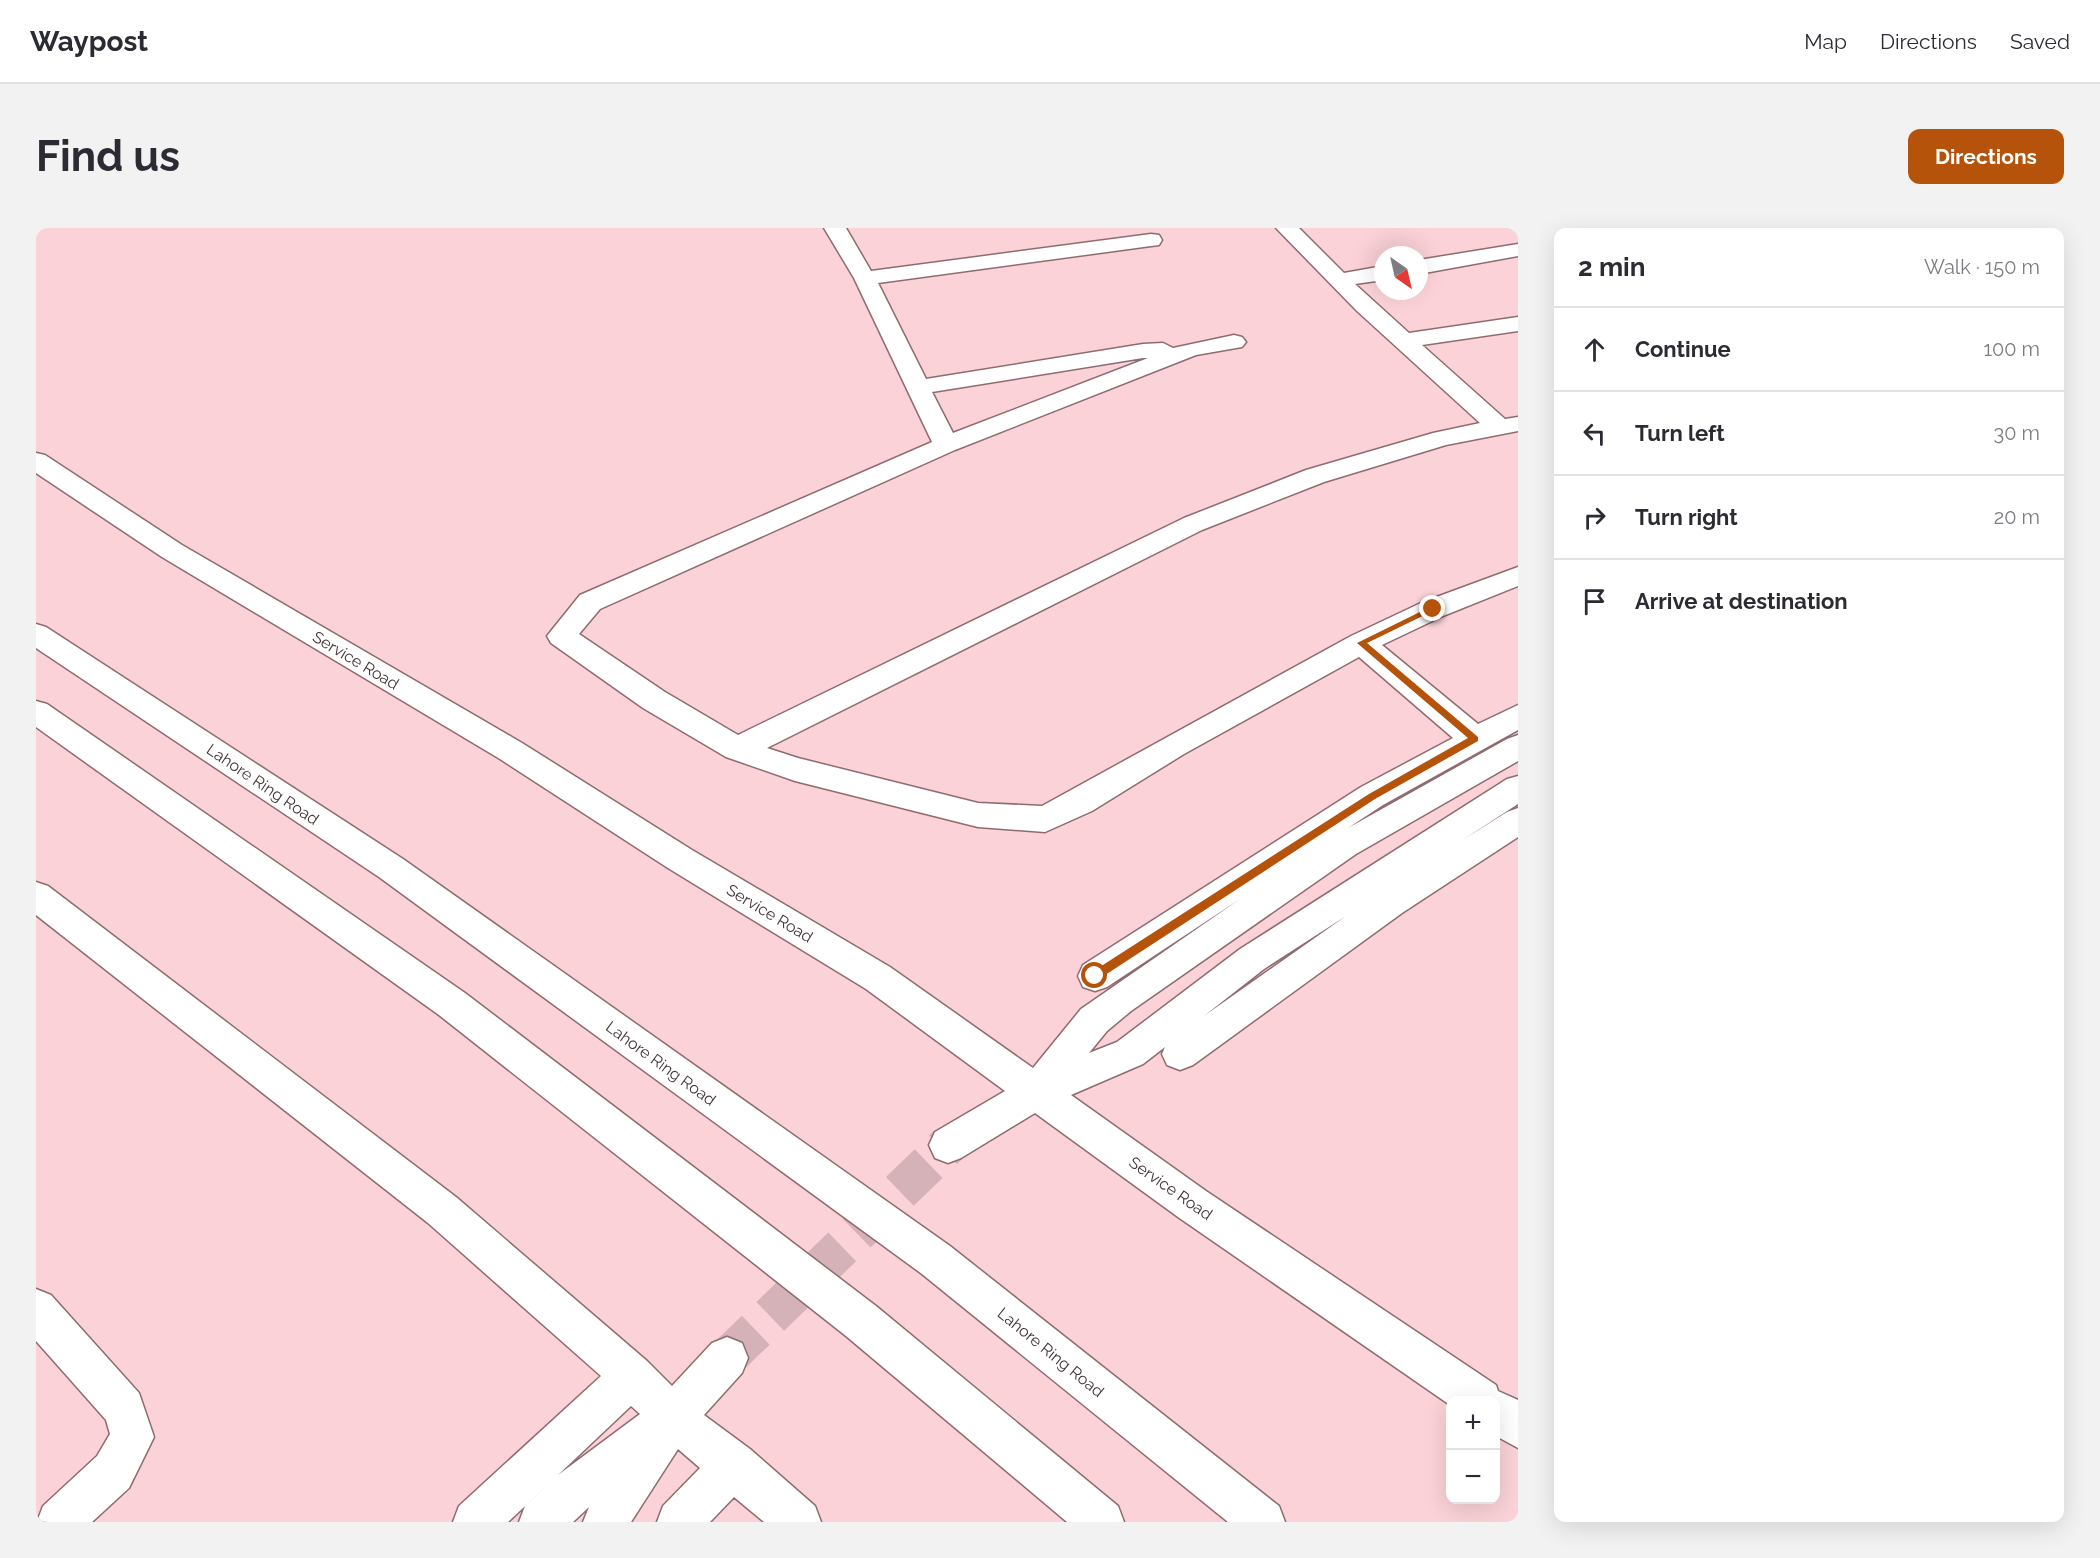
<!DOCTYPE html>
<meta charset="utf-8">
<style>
:root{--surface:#fff;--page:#f2f2f3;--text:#2b2b33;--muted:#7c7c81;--line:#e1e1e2;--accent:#b45309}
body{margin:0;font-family:Raleway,sans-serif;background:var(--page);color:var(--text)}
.controls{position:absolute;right:18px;bottom:18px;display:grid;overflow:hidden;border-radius:12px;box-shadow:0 6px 24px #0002}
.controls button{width:54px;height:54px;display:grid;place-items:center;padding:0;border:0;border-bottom:2px solid var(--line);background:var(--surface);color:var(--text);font:30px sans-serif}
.compass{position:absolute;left:1338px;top:18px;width:54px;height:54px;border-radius:50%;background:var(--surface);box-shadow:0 6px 24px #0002;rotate:146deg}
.stop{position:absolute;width:18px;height:18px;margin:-14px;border:4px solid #b45309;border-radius:50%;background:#fff}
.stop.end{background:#b45309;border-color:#fff;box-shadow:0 2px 6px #0008}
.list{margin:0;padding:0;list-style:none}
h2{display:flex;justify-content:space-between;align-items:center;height:78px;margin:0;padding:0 24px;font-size:26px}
h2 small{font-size:20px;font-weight:400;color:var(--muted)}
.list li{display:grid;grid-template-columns:39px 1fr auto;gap:18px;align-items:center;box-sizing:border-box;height:84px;padding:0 24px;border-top:2px solid var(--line)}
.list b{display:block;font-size:22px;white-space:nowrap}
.list em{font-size:20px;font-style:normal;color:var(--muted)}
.icon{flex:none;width:33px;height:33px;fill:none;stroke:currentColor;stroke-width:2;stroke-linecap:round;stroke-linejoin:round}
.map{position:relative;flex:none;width:1482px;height:1294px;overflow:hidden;border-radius:12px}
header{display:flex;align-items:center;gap:36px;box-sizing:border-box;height:84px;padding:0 30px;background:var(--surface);border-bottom:2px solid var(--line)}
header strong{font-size:28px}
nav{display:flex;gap:33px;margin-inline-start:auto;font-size:21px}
.intro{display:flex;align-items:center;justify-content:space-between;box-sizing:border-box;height:144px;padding:0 36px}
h1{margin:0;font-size:42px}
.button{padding:15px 27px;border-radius:12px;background:var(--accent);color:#fff;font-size:21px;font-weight:700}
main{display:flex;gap:36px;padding:0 36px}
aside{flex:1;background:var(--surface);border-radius:12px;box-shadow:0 6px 24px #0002}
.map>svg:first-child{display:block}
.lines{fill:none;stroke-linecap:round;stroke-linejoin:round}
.minor-tunnel{stroke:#d5b2b7;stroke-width:40;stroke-dasharray:40 20;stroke-linecap:butt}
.minor-casing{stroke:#8f6b70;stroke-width:3}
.highway-casing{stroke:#8f6b70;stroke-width:3}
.minor{fill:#fff;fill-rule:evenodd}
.highway{fill:#fff;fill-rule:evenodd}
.route{fill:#b45309}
.labels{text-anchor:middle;stroke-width:6;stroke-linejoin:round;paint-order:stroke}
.street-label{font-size:16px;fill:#423335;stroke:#fff}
</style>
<header>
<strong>Waypost</strong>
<nav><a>Map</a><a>Directions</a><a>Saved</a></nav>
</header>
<div class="intro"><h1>Find us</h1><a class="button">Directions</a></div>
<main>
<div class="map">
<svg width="1482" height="1294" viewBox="0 0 1482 1294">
<rect width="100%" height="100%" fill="#fad2d7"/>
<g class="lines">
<path class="minor-tunnel" d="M691 1130 912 917"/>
<defs>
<path id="minor" d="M788 0H810L835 43 1115 6 1123 7 1126 12 1123 17 1115 18 842 55 890 151 1107 116 1127 115 1137 120 1198 107 1206 109 1210 114 1206 119 1160 127 919 222 564 381 543 406 629 464 702 507 1148 290 1270 242 1397 205 1444 195 1321 83 1240 0H1263L1308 45 1347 38V52L1319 56 1373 105 1482 89V103L1386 117 1469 191 1482 189V203L1410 217 1288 254 1166 302 731 520 762 530 942 575 1006 578 1315 408 1387 374 1482 339V358L1407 388 1346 417 1442 496 1482 477V502L1347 577 1312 600 1471 511 1482 507V533L1320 626 1095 783 1071 803 1053 825 1081 814 1204 721 1471 551 1482 548V576L1425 613 1471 584 1482 580V609L1366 685 1157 837 1144 842 1131 837 1126 826 1129 819 1107 836 1035 867 1170 963 1460 1157 1462 1163 1482 1172V1220L1460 1208V1172H1414V1177L1142 989 999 885 925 930 912 935 899 930 893 917 899 904 969 863 830 761 632 640 464 531 126 329 0 245V225L9 227 146 317 486 515 656 622 854 739 997 840 1045 781 1204 671 1071 759 1059 763 1047 759 1042 748 1047 737 1325 559 1417 510 1323 429 1148 526 1056 583 1009 604 942 599 759 553 690 529 607 480 515 415 511 408 544 367 896 214 818 50ZM1112 130 917 205 896 164 1107 130ZM1310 688 1168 788 1228 741Z
M1482 16V28L1383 46V32Z
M0 654 12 658 420 969 611 1133 636 1158 676 1115 691 1109 706 1115 712 1130 706 1145 668 1187 714 1221 779 1278 785 1294H728L698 1269 674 1294H621L627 1278 664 1240 642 1221 595 1294H547L553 1279 537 1294H483L489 1278 518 1251 472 1294H417L423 1278 565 1148 392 995 0 687ZM595 1178 604 1186 522 1247Z
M0 1061 15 1067 103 1165 118 1209 93 1260 56 1294H1L7 1278 61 1228 74 1206 70 1192 0 1113Z"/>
<path id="highway" d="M0 396 10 399 367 631 914 1018 1243 1278 1249 1294H1192L886 1046 343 649 0 420Z
M0 473 11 476 429 765 840 1078 1082 1278 1088 1294H1031L810 1108 403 787 0 499Z"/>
</defs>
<use href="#minor" class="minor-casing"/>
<use href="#highway" class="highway-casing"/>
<use href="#minor" class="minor"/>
<use href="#highway" class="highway"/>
</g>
<path class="route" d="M1394 379 1401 381 1331 415 1442 509V513L1339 571 1063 751H1056V744L1333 566 1432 510 1321 415Z"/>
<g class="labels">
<g class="street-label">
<text transform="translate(320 432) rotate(31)" y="6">Service Road</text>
<text transform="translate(227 556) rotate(34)" y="6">Lahore Ring Road</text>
<text transform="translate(734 685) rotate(31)" y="6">Service Road</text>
<text transform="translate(625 835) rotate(36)" y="6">Lahore Ring Road</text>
<text transform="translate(1135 960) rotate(35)" y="6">Service Road</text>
<text transform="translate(1015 1124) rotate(39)" y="6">Lahore Ring Road</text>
</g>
</g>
</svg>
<div class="controls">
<button>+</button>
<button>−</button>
</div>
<svg class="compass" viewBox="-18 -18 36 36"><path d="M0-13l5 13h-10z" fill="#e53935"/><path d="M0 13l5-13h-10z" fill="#7c7c81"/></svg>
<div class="stop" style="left:1059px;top:748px"></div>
<div class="stop end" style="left:1397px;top:381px"></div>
</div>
<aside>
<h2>2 min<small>Walk · 150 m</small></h2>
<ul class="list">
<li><svg class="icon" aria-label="ahead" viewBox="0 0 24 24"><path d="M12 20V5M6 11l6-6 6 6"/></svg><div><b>Continue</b></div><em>100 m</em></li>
<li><svg class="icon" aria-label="left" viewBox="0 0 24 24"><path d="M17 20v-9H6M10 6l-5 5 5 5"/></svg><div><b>Turn left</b></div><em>30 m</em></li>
<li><svg class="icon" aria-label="right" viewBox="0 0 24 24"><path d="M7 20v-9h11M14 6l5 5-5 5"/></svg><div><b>Turn right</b></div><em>20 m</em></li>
<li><svg class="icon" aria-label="arrive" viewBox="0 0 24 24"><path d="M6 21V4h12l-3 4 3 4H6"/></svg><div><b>Arrive at destination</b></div></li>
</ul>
</aside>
</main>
